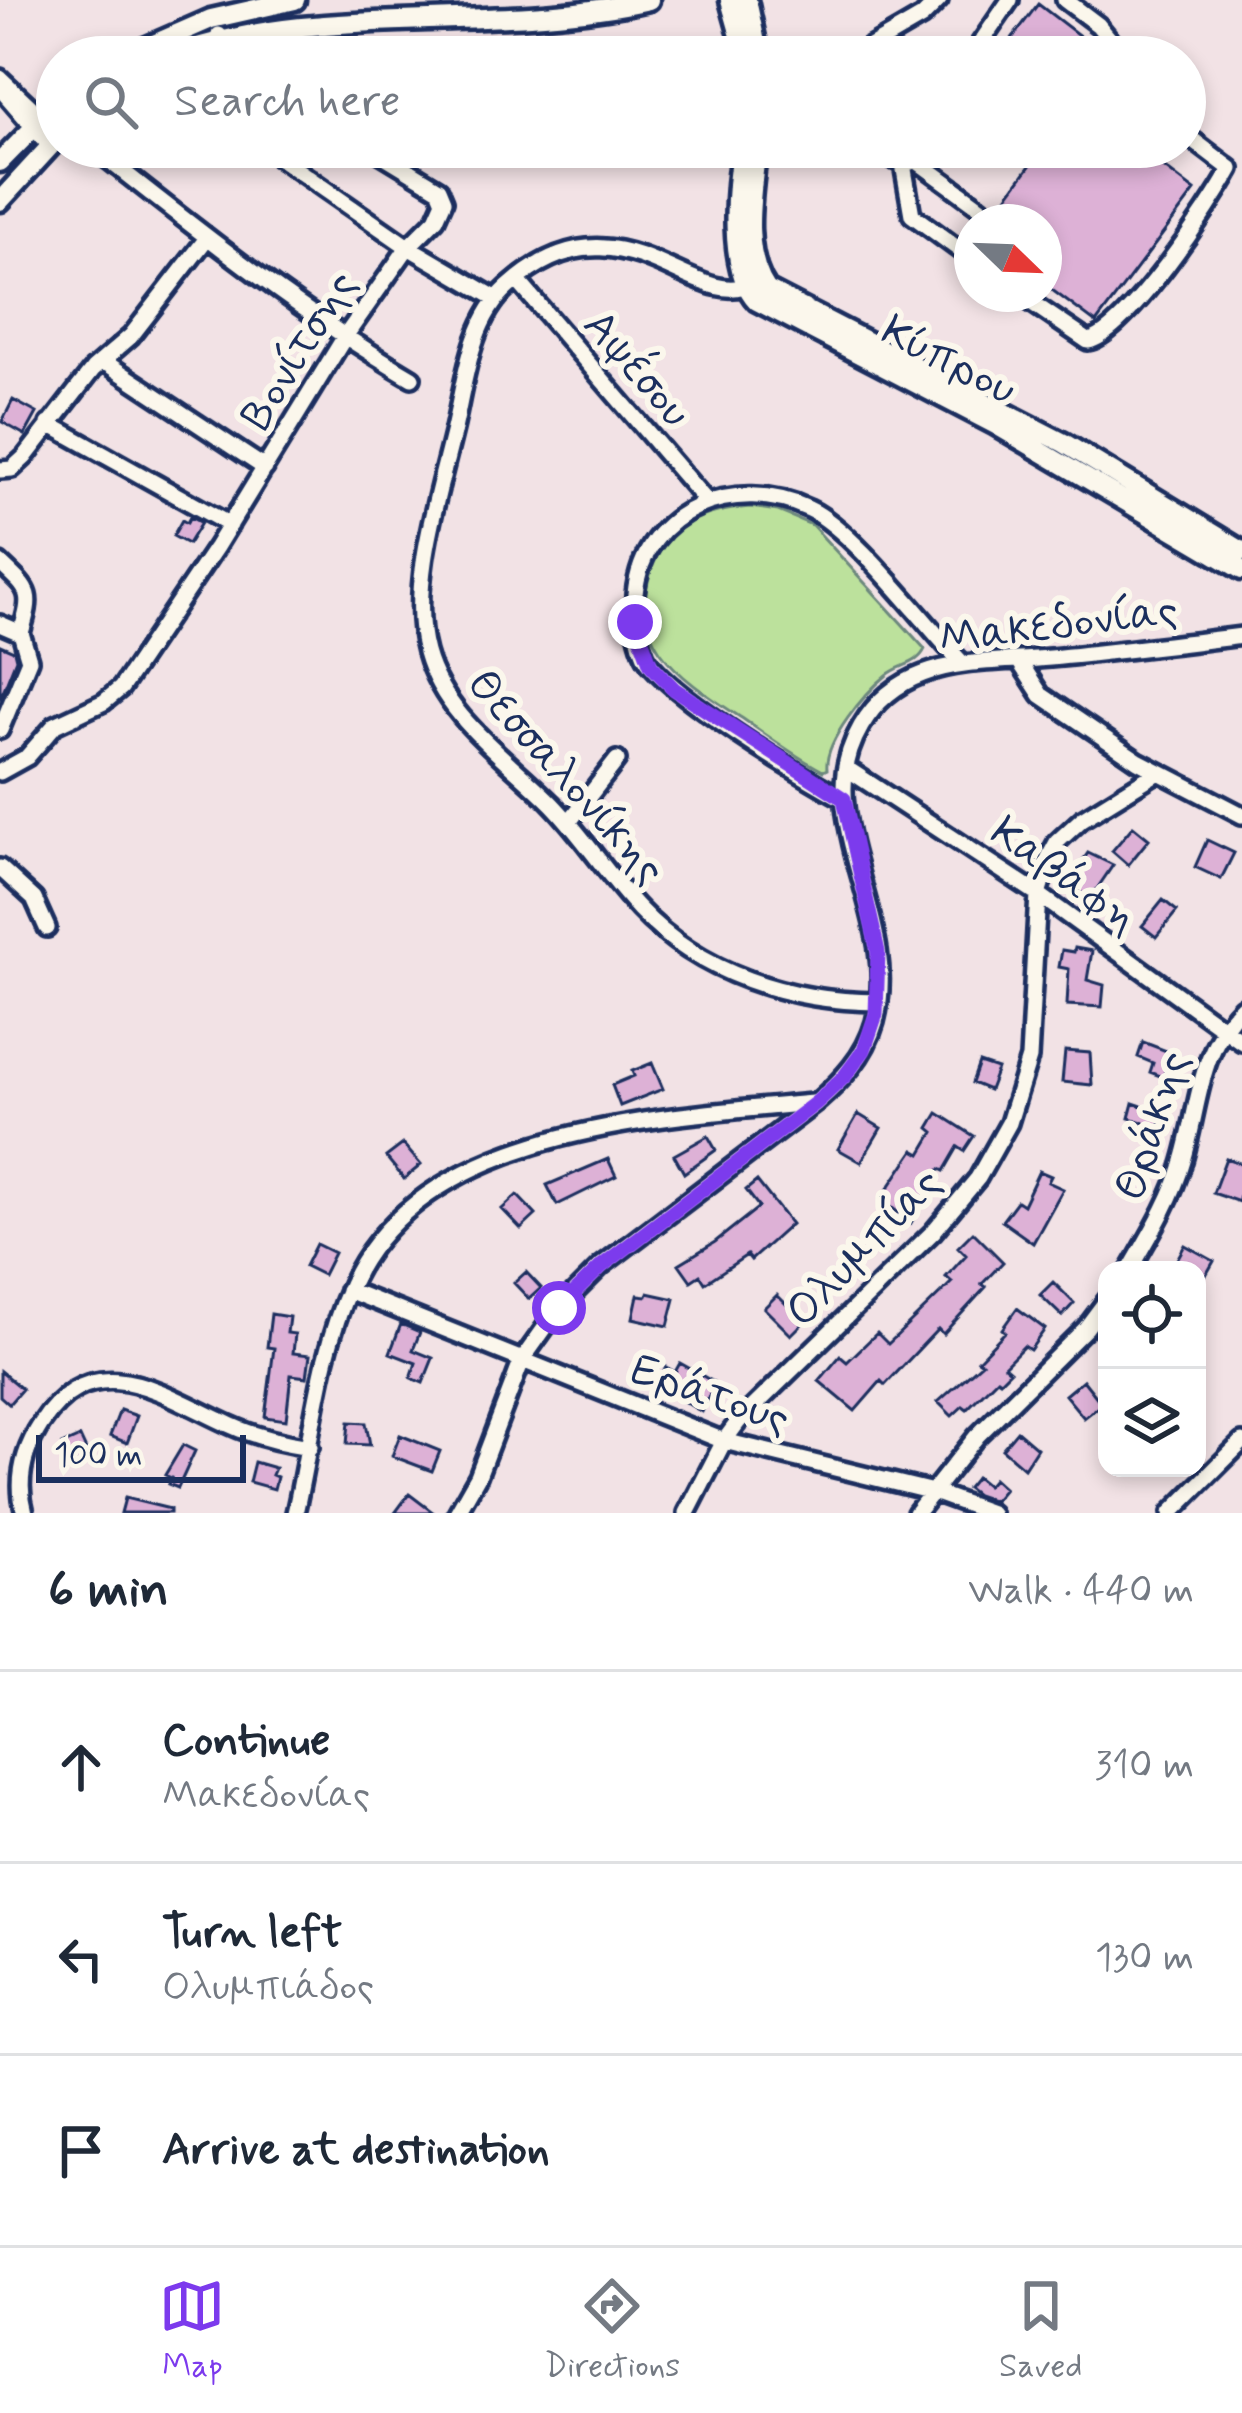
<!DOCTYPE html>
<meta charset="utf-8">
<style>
:root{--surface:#fff;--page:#f6f6f7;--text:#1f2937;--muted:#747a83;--line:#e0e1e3;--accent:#7c3aed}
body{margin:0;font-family:Mynerve,sans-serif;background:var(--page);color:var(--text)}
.controls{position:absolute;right:36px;bottom:36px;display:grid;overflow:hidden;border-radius:24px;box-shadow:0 6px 18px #0003}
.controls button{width:108px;height:108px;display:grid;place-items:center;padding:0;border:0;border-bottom:3px solid var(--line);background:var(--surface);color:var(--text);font:60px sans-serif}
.compass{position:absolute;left:954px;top:204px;width:108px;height:108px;border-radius:50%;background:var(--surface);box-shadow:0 6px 18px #0003;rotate:113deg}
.scale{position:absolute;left:36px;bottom:30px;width:210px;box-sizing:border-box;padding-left:12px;border:6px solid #1b2f5e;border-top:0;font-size:33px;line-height:42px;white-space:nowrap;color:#1b2f5e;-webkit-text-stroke:9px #fbf7ec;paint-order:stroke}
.stop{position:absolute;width:36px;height:36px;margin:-27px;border:9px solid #7c3aed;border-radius:50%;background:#fff}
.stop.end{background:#7c3aed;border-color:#fff;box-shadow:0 3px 12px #0008}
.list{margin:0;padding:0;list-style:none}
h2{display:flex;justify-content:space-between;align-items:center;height:156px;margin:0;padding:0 48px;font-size:51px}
h2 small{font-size:39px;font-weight:400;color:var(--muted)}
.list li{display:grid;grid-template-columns:78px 1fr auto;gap:36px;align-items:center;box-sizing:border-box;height:192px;padding:0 48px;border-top:3px solid var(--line)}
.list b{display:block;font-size:45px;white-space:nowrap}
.list p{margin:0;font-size:39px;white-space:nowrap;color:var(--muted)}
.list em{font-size:39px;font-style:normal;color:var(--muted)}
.icon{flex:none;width:66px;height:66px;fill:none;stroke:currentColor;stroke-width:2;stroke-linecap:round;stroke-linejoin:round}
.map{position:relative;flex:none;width:1242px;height:1513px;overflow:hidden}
.search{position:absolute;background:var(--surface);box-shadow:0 6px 18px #0003;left:36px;right:36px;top:36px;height:132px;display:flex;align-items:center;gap:30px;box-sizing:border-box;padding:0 42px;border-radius:66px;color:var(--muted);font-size:45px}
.sheet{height:732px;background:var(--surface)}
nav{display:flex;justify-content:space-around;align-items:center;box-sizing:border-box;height:168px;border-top:3px solid var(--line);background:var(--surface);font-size:33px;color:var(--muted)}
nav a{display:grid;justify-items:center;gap:6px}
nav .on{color:var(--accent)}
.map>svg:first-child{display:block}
.green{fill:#bce19c;stroke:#6c887d;stroke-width:3}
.building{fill:#ddb1d6;stroke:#1b2f5e;stroke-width:3}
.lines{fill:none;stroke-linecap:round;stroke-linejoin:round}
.minor-casing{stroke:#1b2f5e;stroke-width:24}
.major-casing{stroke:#1b2f5e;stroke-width:27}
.minor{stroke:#fbf7ec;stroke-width:15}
.major{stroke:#fbf7ec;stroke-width:18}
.route{stroke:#7c3aed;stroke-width:15}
.labels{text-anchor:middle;stroke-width:12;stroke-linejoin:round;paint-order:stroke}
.street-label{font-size:45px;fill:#1b2f5e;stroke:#fbf7ec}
</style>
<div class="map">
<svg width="1242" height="1513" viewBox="0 0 1242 1513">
<rect width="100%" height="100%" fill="#f2e2e5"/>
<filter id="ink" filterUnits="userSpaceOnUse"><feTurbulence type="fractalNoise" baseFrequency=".00833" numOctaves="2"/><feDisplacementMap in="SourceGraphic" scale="24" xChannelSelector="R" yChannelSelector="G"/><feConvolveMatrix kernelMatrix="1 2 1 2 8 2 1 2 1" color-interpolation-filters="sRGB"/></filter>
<g filter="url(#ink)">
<path class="green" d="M750 507 778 511 812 525 925 649C918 665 900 664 887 675 865 693 824 741 827 769L823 771C796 757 771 738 746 721 684 680 617 642 657 556 674 520 713 510 750 507Z"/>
<path class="building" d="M1038 4 1085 40 1073 57H998Z
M1044 147H1137L1195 191 1096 323 1044 284V222H988Z
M13 400 37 413 25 435 2 422Z
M190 517 201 523 188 544 173 536 182 520 187 523Z
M0 645 14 651 16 659 0 699Z
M1133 826 1149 839 1128 865 1112 851Z
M1207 840 1234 853 1221 879 1195 867Z
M1088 853 1113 865 1090 899 1067 883Z
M1163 900 1177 911 1156 937 1142 926Z
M1075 948 1092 951 1087 980 1104 985 1102 1007 1067 1005 1069 969 1059 967 1062 950 1074 952Z
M1143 1042 1172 1053 1163 1077 1150 1072 1153 1063 1138 1057Z
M1065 1051 1090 1053 1092 1085 1062 1082Z
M652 1063 663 1089 620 1106 612 1085 634 1076 632 1071Z
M979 1063 997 1069 989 1090 972 1083Z
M1133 1103 1163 1113 1159 1127 1129 1118Z
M938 1113 974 1136 964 1151 958 1147 944 1171 940 1169 911 1223 881 1199 914 1150 921 1154 934 1132 929 1128Z
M858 1114 881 1128 861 1162 838 1149Z
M708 1136 716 1150 684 1173 674 1155Z
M403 1144 421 1165 404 1179 386 1157Z
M1226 1158 1242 1164 1239 1202 1213 1193Z
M608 1159 616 1176 557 1205 547 1185Z
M1039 1171 1051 1176 1048 1182 1063 1189 1033 1243 1002 1221 1017 1201 1023 1205Z
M757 1181 791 1224 751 1260 747 1255 705 1283 700 1275 691 1281 679 1264 715 1242 759 1207 746 1190Z
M517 1195 536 1215 521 1229 502 1209Z
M973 1232 1003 1262 982 1284 986 1287 943 1334 938 1329 885 1385 881 1381 855 1411 819 1381 840 1356 847 1362 877 1333 888 1344 914 1319 952 1282 946 1277 966 1255 958 1247Z
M316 1244 334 1253 323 1275 305 1266Z
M1185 1245 1214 1261 1205 1277 1197 1270H1171Z
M526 1272 541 1288 529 1299 514 1283Z
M1053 1282 1074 1303 1062 1316 1040 1295Z
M648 1293 675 1299 668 1326 633 1318 638 1295 647 1296Z
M777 1295 804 1322 791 1335 764 1308Z
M1017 1308 1045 1329 1030 1350 1024 1346 1004 1366 1010 1371 1000 1381 997 1379 967 1409 963 1406 952 1416 938 1402 982 1363 978 1360 1005 1332 1002 1329Z
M271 1314 289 1317 287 1333 295 1334 293 1353 310 1355 307 1377 291 1375 286 1420 265 1417 274 1348 267 1347Z
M401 1324 420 1332 413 1350 433 1358 423 1383 411 1378 416 1363 390 1353Z
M680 1363 715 1383 702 1412 656 1385 666 1367 675 1372Z
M0 1371 22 1389 9 1404 0 1396Z
M1083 1380 1102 1404 1084 1418 1065 1395Z
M120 1410 137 1416 127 1443 110 1436Z
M349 1422 366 1423 370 1445 347 1444Z
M1017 1431 1037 1448 1024 1468 1002 1449Z
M400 1435 440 1451 432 1471 392 1456Z
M80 1437 90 1459 75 1465 62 1445Z
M183 1445 195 1451 178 1488 168 1484 171 1478 165 1475Z
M254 1462 275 1468 272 1475 277 1477 274 1489 249 1482Z
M976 1477 987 1486 993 1479 1004 1489 994 1501 976 1495 967 1488Z
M409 1494 434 1513H395Z
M125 1498 170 1509V1513H121Z"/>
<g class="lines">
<defs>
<path id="minor" d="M1065 0 1098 25 1124 57
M219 35 234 57
M853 57 922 17 939 0
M971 57 1010 0
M0 78 57 132
M0 88 50 146
M92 147C196 229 298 311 412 378
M264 147 408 247 497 299
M882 147C890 162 900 165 917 161L981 208
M917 161 927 147
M903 164 912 215 972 259
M517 280 707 502
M752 283C693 315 620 186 508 287 470 321 465 382 454 429 439 493 408 587 426 652 444 718 507 758 552 804 584 837 608 876 639 909 700 974 790 1002 878 1002
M1019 294 1088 341C1125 335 1212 204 1231 169L1185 134
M103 361 265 468
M49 424 230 525
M0 470 12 469 25 457 93 369 131 336 207 238
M0 563C31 592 33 592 21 633L0 624
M1019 661 1041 695 1138 761 1242 815
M0 730 29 660 21 633
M846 768 1038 894 1242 1042
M0 772 27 757 55 725 104 702 121 688 216 547 344 338 408 247 436 219 444 201 439 189 370 147
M844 799C804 778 663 692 645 656 636 637 634 615 635 594 643 508 737 475 809 509 852 528 926 626 963 664
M569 822 617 760
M0 868 34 899 47 928
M1130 1270C1150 1235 1172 1200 1183 1161 1200 1104 1198 1051 1242 1007
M348 1290 724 1441 933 1492 991 1513
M25 1513C16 1481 23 1452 41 1424 94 1342 165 1396 230 1425 256 1437 282 1443 310 1447
M295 1513C313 1435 318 1357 351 1284 423 1126 664 1117 813 1103
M457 1513 478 1476 522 1360 559 1308 601 1266 816 1103C842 1080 865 1057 875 1022 895 947 853 879 845 806 838 749 869 694 923 674 963 659 1008 662 1050 658 1114 652 1178 644 1242 636
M687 1513 724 1441 738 1422 933 1232 978 1178 1009 1123 1029 1058 1038 894 1050 855 1057 842 1082 819 1158 772
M916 1513 977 1436 1086 1328 1107 1300
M1171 1513 1242 1442"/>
<path id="major" d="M730 0 746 57
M747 0 759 57
M124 57 211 19 295 0
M168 57C317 0 491 36 649 0
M742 147C735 187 727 270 757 301L996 425 1242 570
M757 147C752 191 740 251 767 290L1064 443 1242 551
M0 162 57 104
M0 201 57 139"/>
</defs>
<use href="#minor" class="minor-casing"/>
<use href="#major" class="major-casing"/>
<use href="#minor" class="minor"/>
<use href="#major" class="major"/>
</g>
</g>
<g class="lines" filter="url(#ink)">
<path class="route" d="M559 1308 602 1266 816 1103 845 1076 864 1050 876 1014 878 952 844 799 674 689 651 665 635 622"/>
</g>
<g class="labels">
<g class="street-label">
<text transform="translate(297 349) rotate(-58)" y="16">Βονίτσης</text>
<text transform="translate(950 358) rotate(27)" y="16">Κύπρου</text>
<text transform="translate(639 367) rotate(49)" y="16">Αψέσου</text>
<text transform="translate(1058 622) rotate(-7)" y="16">Μακεδονίας</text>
<text transform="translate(568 775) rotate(48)" y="16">Θεσσαλονίκης</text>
<text transform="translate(1066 873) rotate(35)" y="16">Καβάφη</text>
<text transform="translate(1150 1125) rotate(-72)" y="16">Θράκης</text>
<text transform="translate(862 1246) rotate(-46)" y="16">Ολυμπίας</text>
<text transform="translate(711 1392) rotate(19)" y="16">Εράτους</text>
</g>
</g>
</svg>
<div class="controls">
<button><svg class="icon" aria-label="locate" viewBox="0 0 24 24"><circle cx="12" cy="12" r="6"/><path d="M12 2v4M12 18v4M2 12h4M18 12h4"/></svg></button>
<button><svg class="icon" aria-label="layers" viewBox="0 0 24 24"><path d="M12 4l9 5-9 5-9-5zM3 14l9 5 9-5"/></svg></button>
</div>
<svg class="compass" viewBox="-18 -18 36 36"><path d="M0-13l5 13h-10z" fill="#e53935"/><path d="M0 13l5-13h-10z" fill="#747a83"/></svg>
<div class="scale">100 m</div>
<div class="stop" style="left:559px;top:1308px"></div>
<div class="stop end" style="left:635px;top:622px"></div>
<div class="search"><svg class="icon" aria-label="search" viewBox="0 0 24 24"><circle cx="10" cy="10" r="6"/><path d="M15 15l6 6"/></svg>Search here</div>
</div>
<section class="sheet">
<h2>6 min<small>Walk · 440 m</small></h2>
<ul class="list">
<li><svg class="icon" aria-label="ahead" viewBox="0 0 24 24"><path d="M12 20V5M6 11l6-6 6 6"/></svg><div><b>Continue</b><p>Μακεδονίας</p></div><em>310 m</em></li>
<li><svg class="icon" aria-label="left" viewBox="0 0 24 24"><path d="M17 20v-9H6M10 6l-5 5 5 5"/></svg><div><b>Turn left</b><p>Ολυμπιάδος</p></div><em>130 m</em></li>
<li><svg class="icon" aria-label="arrive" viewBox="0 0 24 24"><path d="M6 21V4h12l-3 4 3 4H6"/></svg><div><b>Arrive at destination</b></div></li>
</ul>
</section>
<nav>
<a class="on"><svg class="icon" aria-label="map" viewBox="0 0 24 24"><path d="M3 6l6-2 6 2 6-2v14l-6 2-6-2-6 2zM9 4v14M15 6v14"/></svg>Map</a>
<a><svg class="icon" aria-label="directions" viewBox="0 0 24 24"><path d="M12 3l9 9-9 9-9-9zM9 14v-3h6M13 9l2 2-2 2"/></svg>Directions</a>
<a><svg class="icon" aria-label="saved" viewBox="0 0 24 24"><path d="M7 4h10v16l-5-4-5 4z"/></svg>Saved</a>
</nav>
